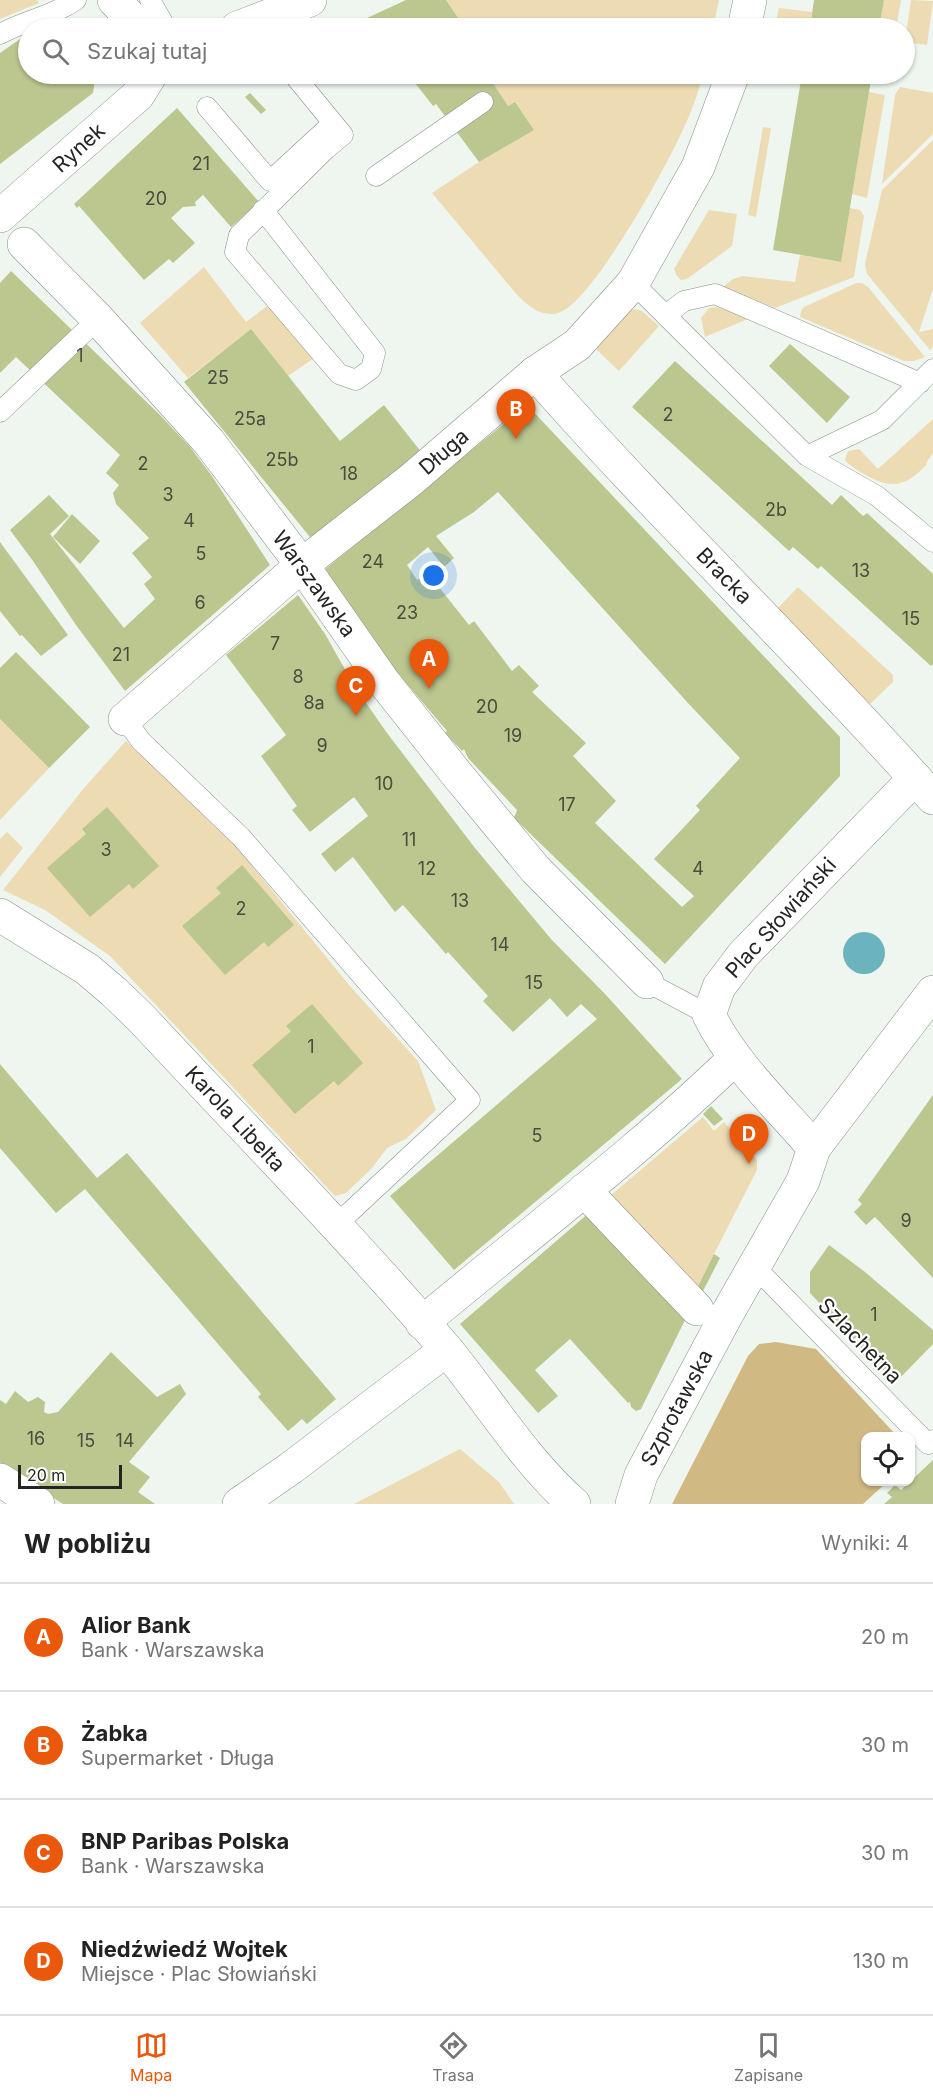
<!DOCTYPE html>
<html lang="pl">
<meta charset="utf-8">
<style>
:root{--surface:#fff;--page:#f2f2f2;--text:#222;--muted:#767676;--line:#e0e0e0;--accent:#ea580c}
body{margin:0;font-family:Inter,sans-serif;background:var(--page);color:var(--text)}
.controls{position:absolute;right:18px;bottom:18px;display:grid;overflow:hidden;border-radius:12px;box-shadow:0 2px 4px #0004}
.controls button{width:54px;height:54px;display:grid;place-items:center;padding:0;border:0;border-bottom:2px solid var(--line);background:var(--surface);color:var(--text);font:30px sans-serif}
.scale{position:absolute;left:18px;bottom:15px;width:104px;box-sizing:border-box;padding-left:6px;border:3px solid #222522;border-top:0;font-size:16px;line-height:21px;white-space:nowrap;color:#222522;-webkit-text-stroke:4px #fff;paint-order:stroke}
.you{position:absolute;left:434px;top:576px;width:21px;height:21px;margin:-15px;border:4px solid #fff;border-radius:50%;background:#1a73e8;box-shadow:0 0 0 9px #1a73e833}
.badge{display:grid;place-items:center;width:39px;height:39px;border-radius:50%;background:var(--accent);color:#fff;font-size:20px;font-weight:700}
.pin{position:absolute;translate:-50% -50px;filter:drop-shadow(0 2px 3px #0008)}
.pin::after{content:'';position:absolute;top:32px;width:21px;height:18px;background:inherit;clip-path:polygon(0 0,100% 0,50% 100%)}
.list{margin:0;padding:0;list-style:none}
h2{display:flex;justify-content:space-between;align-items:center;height:78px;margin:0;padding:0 24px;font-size:26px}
h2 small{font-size:20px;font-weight:400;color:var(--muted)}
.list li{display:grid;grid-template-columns:39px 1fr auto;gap:18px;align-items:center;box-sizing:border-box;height:108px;padding:0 24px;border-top:2px solid var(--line)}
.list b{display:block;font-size:22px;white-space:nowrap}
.list p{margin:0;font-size:20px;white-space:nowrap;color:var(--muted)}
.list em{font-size:20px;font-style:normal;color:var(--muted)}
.icon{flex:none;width:33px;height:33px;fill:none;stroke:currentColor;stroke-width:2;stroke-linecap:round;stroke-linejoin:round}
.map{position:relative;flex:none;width:933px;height:1504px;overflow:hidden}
.search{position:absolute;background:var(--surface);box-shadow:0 2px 4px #0004;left:18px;right:18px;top:18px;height:66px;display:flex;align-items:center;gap:15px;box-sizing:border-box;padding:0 21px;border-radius:33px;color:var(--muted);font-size:22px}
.sheet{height:510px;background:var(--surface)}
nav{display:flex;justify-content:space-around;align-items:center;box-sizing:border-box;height:84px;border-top:2px solid var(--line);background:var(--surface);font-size:16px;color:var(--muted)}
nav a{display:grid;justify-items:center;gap:3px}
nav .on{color:var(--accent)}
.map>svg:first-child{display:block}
.green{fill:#eddbb3}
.forest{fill:#d1b984}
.water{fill:#6ab3bf}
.building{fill:#bcc68f;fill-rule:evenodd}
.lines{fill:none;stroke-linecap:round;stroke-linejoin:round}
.lane-casing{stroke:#89908a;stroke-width:21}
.street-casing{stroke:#89908a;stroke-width:34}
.secondary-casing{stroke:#89908a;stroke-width:34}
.lane{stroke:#fff;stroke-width:20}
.street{stroke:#fff;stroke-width:33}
.secondary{stroke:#fff;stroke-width:33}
.labels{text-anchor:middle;stroke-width:4.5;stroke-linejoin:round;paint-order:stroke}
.number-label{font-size:18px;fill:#484d3d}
.street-label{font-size:21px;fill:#222522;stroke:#fff}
</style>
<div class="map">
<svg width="933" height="1504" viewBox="0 0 933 1504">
<rect width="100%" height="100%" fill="#eff6ef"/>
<path class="green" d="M0 0H37L39 3 0 19Z
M446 0H719L713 28H465Z
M884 0H901L896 28H879Z
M911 0 933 1 927 45 905 42Z
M779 8 812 12 810 28H775Z
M487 74H703C698 95 689 118 679 138 663 172 591 304 558 313 541 317 530 307 518 296L432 193 479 162 534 130 515 102 508 106Z
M900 87 933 93V134L882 184 895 95Z
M869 92 885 95 867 198 852 194Z
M763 127 771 128 756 217 748 215Z
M933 140V289L919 332 933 329V347L930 350 867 274 865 264 882 190Z
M849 208 860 210 864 216 854 277 775 308 723 287 733 279 743 276 795 282 800 255 840 262Z
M709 210 737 214 732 246 687 279 681 280 676 275 674 269Z
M204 267 246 322 267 306 280 312 317 356 288 376 251 329 188 378 140 323Z
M856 283H862L868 287 925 357 914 361H904L800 317 801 311 804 307Z
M716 307 750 318 705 337 701 318 709 308Z
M635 309 642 311 659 326 619 371 596 349 628 311Z
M933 419V453L926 463 927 464C906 487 891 490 864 474 857 470 850 466 845 460L848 451 859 449 878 469Z
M798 587 893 675V682L870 704 777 609Z
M0 719 49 768 0 820Z
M126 741 231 840 349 985 418 1061 436 1110 406 1139 387 1148 372 1168 346 1193 335 1196 110 956 45 910 3 890 84 788Z
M7 832 23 848 0 877V839Z
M703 1117 714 1131 724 1122 757 1160V1170L694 1293 610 1196Z
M460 1449 499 1482 514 1504H354Z"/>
<path class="forest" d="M776 1342 816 1349 897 1436H866V1482H887L863 1504H672L748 1356 759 1344Z"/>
<path class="water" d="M843 953a21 21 0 1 1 42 0a21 21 0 1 1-42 0Z"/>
<path class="building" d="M406 0H446L465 28H375L367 18Z
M814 0H884L879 28H810Z
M23 37 28 43V74H90L95 80 93 93 0 164V53Z
M408 74H487L508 106 515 102 534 130 479 162 436 104 433 106Z
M802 74H872L841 262 773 250Z
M250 93 266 110 261 114 245 97Z
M177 108 259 202 231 227 203 195 195 202 196 206 183 207 171 218 195 243 173 263 169 259 144 280 79 206 77 208 74 204Z
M11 271 159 414 190 447 212 476 270 565 125 691 76 625 33 561 10 530 49 495 69 516 50 534 124 628 155 599 144 584 152 577 132 553 149 538 116 504 113 493 119 485 106 473 120 455 16 357 0 373V283Z
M251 329 340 441 384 405 422 453 314 542 184 382Z
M790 344 850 397 827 423 769 366Z
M675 361 832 505 841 495 863 516 867 513 933 574V664L931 666 821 566 818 569 793 547 789 551 632 407Z
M527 405 840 737V776L665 964 514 818 517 810 468 758 464 749 462 751 445 733 447 731 384 657 323 571ZM498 492 687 702 740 758 696 806 700 810 654 859 694 896 682 907 595 823 616 801 573 756 586 743 532 692 539 686 519 665 512 671 474 621 469 625 427 572 417 580 407 565 428 547 444 567 454 558 436 536 474 512Z
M72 514 100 541 80 564 53 537Z
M0 542 68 635 41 656 22 635 20 636 0 611Z
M298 595 325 634 355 687 387 733 475 848 551 939 606 995 682 1079 454 1270 390 1196 597 1019 581 1004 567 1017 550 998 513 1032 483 1001 488 996 448 952 446 954 403 905 395 912 353 857 335 872 321 854 368 816 354 797 310 832 292 810 297 806 261 756 286 735 226 655Z
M16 652 90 727 49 768 0 719V668Z
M107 807 159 866 133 889 129 884 90 917 47 868 86 834 82 829Z
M242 865 294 925 268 947 264 942 225 975 182 926 221 893 216 888Z
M312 1004 363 1063 338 1086 334 1081 295 1114 252 1065 291 1031 286 1026Z
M0 1064 97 1178 127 1153 336 1399 307 1424 302 1419 288 1431 258 1397 261 1394 85 1189 56 1213 0 1148Z
M933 1095V1278L875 1217 866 1225 854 1212 862 1204 858 1200Z
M711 1106 723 1119 714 1126 703 1114Z
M590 1212 685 1320 641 1409 636 1411 631 1407 630 1402 628 1403 570 1339 535 1370 558 1396 538 1413 460 1324Z
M829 1245 865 1272 933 1330V1344L895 1383 810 1293V1272Z
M714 1254 720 1258 703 1291 697 1288Z
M111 1352 157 1397 180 1384 186 1394 129 1462 150 1477 138 1492 155 1504H63L0 1463V1400L6 1404 15 1391 28 1402 38 1397 45 1402 44 1412 48 1414 58 1412Z
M933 1460V1504H884L892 1497 887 1493 895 1485 901 1490Z"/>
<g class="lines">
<defs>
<path id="lane" d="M150 0 166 28
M0 34C25 20 53 16 76 0
M207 107 270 181 333 123
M376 176 483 102
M263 210 375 353 371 369 356 380 339 374 235 252 239 235 326 149 343 135 293 74
M633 283 807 456 877 496 933 542
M666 315 684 301 715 294 920 383
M0 412 98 319
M807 456 882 420 933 369
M125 719 141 741 241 837 470 1100 335 1226
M647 982 709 1015
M754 1266 928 1444 933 1440"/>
<path id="street" d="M0 216 138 95 151 74
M24 244 98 319 209 442 302 565 383 681 455 772 535 869 647 982
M125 719 302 565 412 479 535 373
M0 915 87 969 114 992 142 1019C244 1129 350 1236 447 1350 489 1401 524 1460 574 1504
M814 1148C778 1106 733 1064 709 1015L719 987 743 955 915 778
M584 1190 697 1309
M422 1323C527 1235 637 1153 735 1058
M0 1480 38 1504
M239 1504 291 1468 446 1350"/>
<path id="secondary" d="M114 0 131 18 149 28
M237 28 310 0
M744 28 750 0
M733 74 698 167 633 283 577 345 535 373C663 519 804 653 933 798
M632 1504 641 1475 727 1314 803 1181 814 1148 933 992"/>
</defs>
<use href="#lane" class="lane-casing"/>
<use href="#street" class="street-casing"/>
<use href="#secondary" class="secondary-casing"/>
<use href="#lane" class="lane"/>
<use href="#street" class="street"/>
<use href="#secondary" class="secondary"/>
</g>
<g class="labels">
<g class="number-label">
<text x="201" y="170">21</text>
<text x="156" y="205">20</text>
<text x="80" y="362">1</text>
<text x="218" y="384">25</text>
<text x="668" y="421">2</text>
<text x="250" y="425">25a</text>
<text x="282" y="466">25b</text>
<text x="143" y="470">2</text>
<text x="349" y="480">18</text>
<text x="168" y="501">3</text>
<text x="776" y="516">2b</text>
<text x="189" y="527">4</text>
<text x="201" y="560">5</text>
<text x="373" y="568">24</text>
<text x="861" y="577">13</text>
<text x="200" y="609">6</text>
<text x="407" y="619">23</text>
<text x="911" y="625">15</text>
<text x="275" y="650">7</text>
<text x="121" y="661">21</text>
<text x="298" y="683">8</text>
<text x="314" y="709">8a</text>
<text x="487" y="713">20</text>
<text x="513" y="742">19</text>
<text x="322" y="752">9</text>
<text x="384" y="790">10</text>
<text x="567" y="811">17</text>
<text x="409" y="846">11</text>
<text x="106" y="856">3</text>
<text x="427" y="875">12</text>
<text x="698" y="875">4</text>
<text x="460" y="907">13</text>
<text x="241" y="915">2</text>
<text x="500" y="951">14</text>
<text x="534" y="989">15</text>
<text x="311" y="1053">1</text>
<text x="537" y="1142">5</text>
<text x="906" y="1227">9</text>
<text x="874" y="1321">1</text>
<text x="36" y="1445">16</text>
<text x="86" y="1447">15</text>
<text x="125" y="1447">14</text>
</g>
<g class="street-label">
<text transform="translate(79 148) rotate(-42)" y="7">Rynek</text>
<text transform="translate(444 452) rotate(-41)" y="7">Długa</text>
<text transform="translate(724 576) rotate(46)" y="7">Bracka</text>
<text transform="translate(314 584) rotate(54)" y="7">Warszawska</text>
<text transform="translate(781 918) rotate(-48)" y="7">Plac Słowiański</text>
<text transform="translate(235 1119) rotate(47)" y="7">Karola Libelta</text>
<text transform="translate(860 1341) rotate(46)" y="7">Szlachetna</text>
<text transform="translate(677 1408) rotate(-62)" y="7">Szprotawska</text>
</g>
</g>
</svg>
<div class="controls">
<button><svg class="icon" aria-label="locate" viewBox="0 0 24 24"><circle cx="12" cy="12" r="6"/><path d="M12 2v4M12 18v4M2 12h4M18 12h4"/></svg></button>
</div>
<div class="scale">20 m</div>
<div class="you"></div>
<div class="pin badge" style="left:429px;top:689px">A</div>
<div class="pin badge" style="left:516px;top:439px">B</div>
<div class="pin badge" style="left:356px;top:716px">C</div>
<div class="pin badge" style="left:749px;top:1164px">D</div>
<div class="search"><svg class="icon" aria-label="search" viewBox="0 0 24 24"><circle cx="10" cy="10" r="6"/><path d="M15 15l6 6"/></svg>Szukaj tutaj</div>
</div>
<section class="sheet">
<h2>W pobliżu<small>Wyniki: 4</small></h2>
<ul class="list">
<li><span class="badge">A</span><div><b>Alior Bank</b><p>Bank · Warszawska</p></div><em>20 m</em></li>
<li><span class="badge">B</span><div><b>Żabka</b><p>Supermarket · Długa</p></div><em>30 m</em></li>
<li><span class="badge">C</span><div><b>BNP Paribas Polska</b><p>Bank · Warszawska</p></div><em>30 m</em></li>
<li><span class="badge">D</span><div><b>Niedźwiedź Wojtek</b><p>Miejsce · Plac Słowiański</p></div><em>130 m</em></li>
</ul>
</section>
<nav>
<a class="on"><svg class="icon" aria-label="map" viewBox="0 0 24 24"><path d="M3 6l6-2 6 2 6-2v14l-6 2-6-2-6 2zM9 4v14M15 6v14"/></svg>Mapa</a>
<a><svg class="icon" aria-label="directions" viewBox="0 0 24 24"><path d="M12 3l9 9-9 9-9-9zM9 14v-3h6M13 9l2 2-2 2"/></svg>Trasa</a>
<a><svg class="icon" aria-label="saved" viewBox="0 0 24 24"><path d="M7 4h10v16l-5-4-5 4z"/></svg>Zapisane</a>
</nav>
